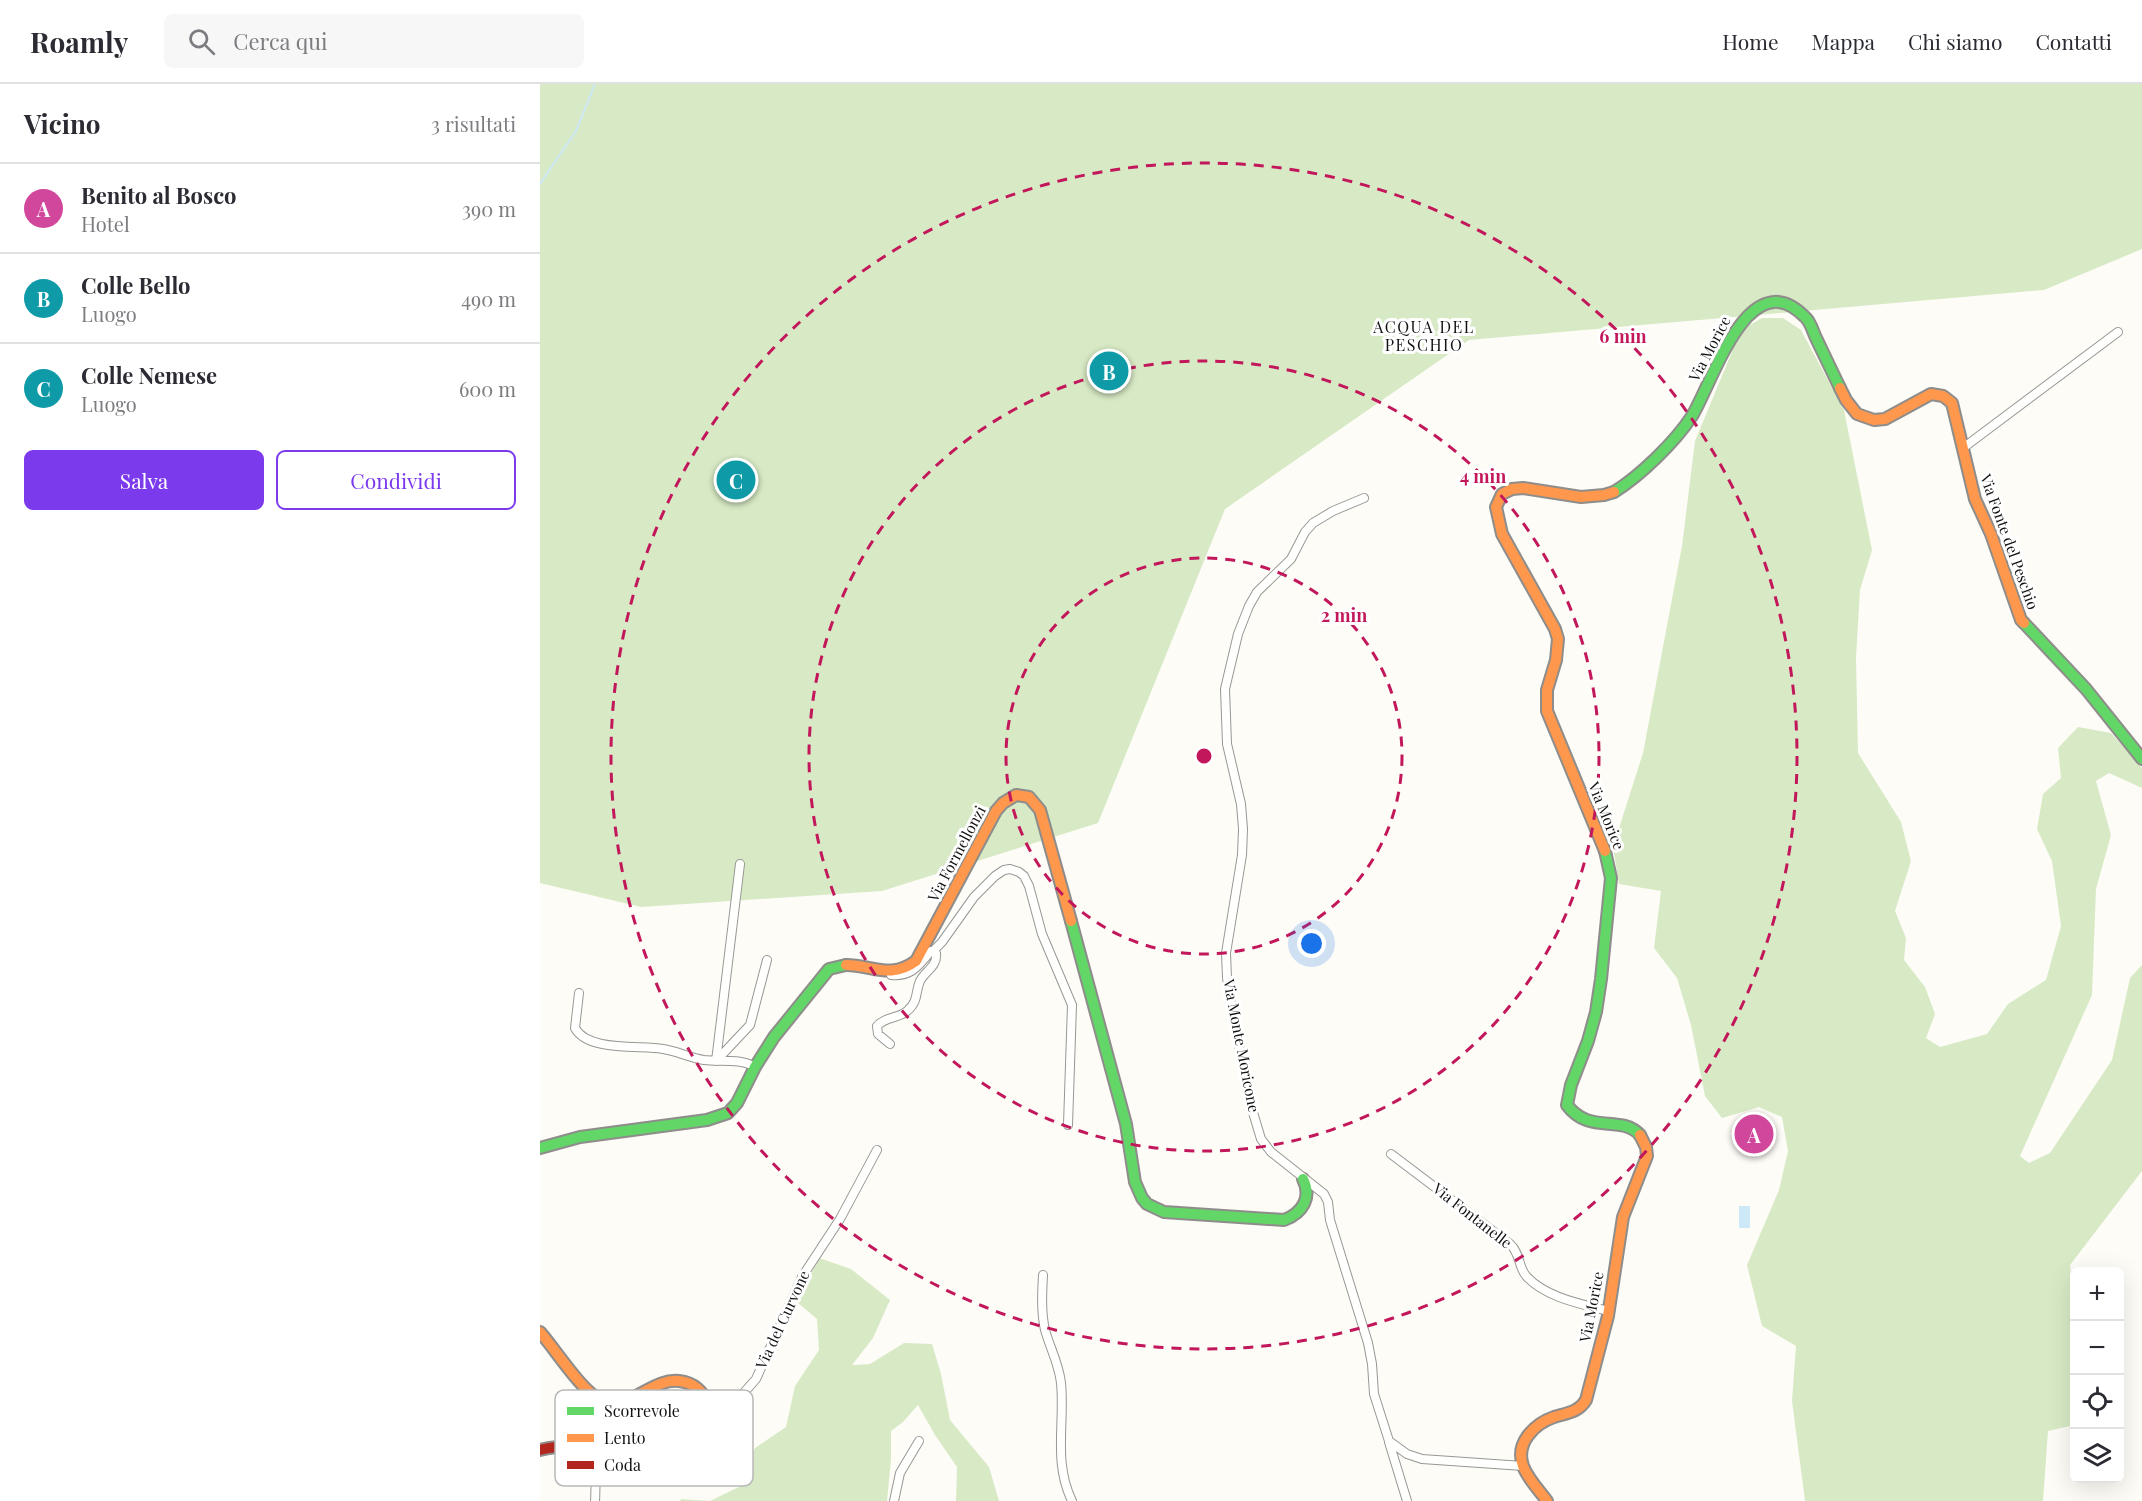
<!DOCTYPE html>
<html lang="it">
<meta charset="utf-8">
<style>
:root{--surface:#fff;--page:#f7f7f7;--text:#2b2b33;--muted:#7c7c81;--line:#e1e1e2;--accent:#7c3aed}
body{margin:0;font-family:"Playfair Display",serif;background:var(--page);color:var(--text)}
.controls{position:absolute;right:18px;bottom:18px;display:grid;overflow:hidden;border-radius:9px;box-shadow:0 6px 24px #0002}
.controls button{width:54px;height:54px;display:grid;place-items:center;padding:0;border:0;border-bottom:2px solid var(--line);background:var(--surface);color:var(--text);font:30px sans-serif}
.you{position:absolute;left:772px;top:860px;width:21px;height:21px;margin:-15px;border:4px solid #fff;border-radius:50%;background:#1a73e8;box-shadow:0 0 0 9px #1a73e833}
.badge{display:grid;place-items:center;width:39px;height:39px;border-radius:50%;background:var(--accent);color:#fff;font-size:20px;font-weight:700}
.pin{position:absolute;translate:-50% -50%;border:3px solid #fff;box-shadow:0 2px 6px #0006}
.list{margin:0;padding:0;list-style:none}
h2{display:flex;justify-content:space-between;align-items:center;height:78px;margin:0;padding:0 24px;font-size:26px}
h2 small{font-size:20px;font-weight:400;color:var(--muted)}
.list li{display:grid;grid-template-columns:39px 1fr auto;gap:18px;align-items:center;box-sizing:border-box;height:90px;padding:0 24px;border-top:2px solid var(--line)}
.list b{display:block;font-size:22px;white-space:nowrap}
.list p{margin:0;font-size:20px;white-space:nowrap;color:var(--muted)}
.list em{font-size:20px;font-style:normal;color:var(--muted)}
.actions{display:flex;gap:12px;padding:18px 24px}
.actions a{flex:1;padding:14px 0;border:2px solid var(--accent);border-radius:9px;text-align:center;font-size:21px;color:var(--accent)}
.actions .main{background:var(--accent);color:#fff}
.icon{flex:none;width:33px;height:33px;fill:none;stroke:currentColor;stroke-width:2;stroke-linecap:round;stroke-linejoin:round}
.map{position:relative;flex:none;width:1602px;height:1417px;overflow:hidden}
header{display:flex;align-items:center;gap:36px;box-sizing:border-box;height:84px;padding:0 30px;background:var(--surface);border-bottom:2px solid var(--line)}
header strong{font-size:28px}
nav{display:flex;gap:33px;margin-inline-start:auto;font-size:21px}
.search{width:420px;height:54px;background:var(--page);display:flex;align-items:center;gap:15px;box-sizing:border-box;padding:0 21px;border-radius:9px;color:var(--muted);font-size:22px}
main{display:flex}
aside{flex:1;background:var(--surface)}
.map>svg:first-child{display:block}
.forest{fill:#d8eac5}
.water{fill:#cde8f7}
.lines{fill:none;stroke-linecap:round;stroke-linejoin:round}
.stream{stroke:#cde8f7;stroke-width:2}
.street-casing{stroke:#979795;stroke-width:10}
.fast-casing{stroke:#8e8d8b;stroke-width:14}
.slow-casing{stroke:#8e8d8b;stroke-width:14}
.jam-casing{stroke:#8e8d8b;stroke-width:14}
.street{stroke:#fffffe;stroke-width:8}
.fast{stroke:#63d668;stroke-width:10}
.slow{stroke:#ff974d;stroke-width:10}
.jam{stroke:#b3261e;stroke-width:10}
.ring{fill:none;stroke:#c2185b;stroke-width:3;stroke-dasharray:10 8}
.labels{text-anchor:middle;stroke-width:6;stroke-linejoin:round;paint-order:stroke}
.street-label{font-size:15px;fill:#111;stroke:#fff}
.neighbourhood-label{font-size:16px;letter-spacing:1.5px;fill:#111;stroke:#fff}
.key{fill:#fff;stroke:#b8b8b8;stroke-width:1.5}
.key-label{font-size:16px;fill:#111}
.centre{fill:#c2185b;stroke:#fff;stroke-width:3}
.ring-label{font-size:18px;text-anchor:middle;font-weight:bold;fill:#c2185b;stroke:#fff;stroke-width:6;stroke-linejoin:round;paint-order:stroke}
</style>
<header>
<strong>Roamly</strong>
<div class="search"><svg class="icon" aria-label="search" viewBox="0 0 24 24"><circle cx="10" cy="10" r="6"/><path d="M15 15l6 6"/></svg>Cerca qui</div>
<nav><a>Home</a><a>Mappa</a><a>Chi siamo</a><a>Contatti</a></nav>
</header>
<main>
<aside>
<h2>Vicino<small>3 risultati</small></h2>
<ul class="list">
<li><span class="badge" style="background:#d1479c">A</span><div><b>Benito al Bosco</b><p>Hotel</p></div><em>390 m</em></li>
<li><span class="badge" style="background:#0f9aa8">B</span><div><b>Colle Bello</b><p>Luogo</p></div><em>490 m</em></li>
<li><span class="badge" style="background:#0f9aa8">C</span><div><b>Colle Nemese</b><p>Luogo</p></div><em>600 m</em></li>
</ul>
<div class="actions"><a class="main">Salva</a><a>Condividi</a></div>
</aside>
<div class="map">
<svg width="1602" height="1417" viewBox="0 0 1602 1417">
<rect width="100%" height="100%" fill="#fdfcf7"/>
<path class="forest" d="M0 0H1602V165L1504 206 929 256 685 425 558 739 342 807 101 823 0 799Z
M1222 234H1243L1261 246 1304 326 1332 466 1320 506 1316 574 1318 669 1361 738 1371 777 1355 827 1366 854 1364 876 1385 903 1395 930 1386 954 1400 963 1447 950 1468 920 1506 896 1521 842 1512 777 1497 745 1503 710 1521 694 1518 664 1538 643 1571 649 1602 684V704L1569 689 1556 697 1571 751 1556 805 1552 911 1480 1072 1489 1079 1510 1069 1572 976 1590 894 1602 881V1087L1530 1181 1534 1219V1341L1508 1347 1503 1417H1265L1252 1317 1256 1262 1222 1242 1207 1181 1239 1106 1248 1067 1242 1033 1219 1023 1182 1034 1165 1012 1151 941 1137 894 1114 864 1121 807 1079 800 1073 763 1103 669 1142 462 1155 357 1201 246Z
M279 1174 311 1185 350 1216 333 1254 312 1281 330 1280 364 1259 392 1260 401 1290 410 1336 449 1383 459 1417H416L417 1383 395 1351 378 1321 363 1338 351 1347V1376L347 1417H140L141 1415 170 1417 201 1402 215 1364 246 1343 255 1302 279 1266 277 1235 257 1218Z"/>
<path class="water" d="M1199 1122H1210V1144H1199Z"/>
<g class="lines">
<path class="stream" d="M0 100 36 47 55 0"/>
<defs>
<path id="street" d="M1423 364 1578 248
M824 414 793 427 773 439 765 448 751 475 717 508 709 522 698 550 685 605 687 660 701 720 703 745 702 771 686 869 687 894 693 932 712 1025 721 1055 731 1068 784 1110 788 1118 790 1136 828 1259 832 1280 834 1310 849 1357 867 1370 882 1375 983 1382
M393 867 402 858 434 813 455 792 464 786 470 785 479 788 484 792 489 802 502 850 532 921 528 1041
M39 909 35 944C48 968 100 961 123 965 137 967 150 974 164 976 181 978 200 974 215 983
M350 960 338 950 337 942C346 932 358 935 367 927 379 917 375 908 380 897 385 887 398 882 396 869L391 867C379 881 372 893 351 891
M177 976 210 941 227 876
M176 977 200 780
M851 1070 970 1160C981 1170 978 1184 987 1193 1007 1214 1042 1220 1068 1227
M503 1191C502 1209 501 1228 505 1246 510 1264 519 1280 521 1299 525 1339 513 1378 532 1417
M172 1331 200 1313 216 1295 262 1193 300 1135 337 1066
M849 1358 867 1417
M55 1417C56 1408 54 1392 59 1384 66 1370 98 1379 112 1368
M354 1417 360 1389 379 1357"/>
<path id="fast" d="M1074 408C1100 392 1135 358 1152 332 1173 298 1209 174 1266 234 1271 239 1273 248 1276 254 1284 271 1292 287 1300 304
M1484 539 1546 605 1602 675
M1065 767 1071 794 1061 895 1056 928 1048 957 1031 1001 1027 1021C1049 1051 1081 1030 1100 1051
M531 837 586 1040 595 1098 602 1114 607 1120 624 1128 744 1136C763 1129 772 1113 763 1095
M0 1064 40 1053 167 1036 188 1029 197 1019 215 983 234 953 289 885 306 881"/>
<path id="slow" d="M1300 304 1306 316 1317 330 1334 336 1345 335 1391 310 1403 312 1412 319 1435 415 1451 450 1481 536 1484 539
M1065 767 1007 627V606L1016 576 1018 555 1015 545 962 450 956 423 962 410 972 405 983 404 1041 413 1064 411 1074 408
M306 881C333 881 350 896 376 877L456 727 463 719 476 711 489 713 500 726 531 837
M0 1248C15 1265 42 1308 61 1316 90 1328 111 1294 139 1297 169 1300 178 1335 163 1357
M1007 1417C999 1406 988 1395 983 1382 975 1359 994 1340 1014 1333 1027 1329 1039 1328 1046 1316L1068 1232 1083 1133 1107 1072 1106 1063 1100 1051"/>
<path id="jam" d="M0 1366C46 1355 92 1371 138 1369L153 1365 163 1357"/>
</defs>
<use href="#street" class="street-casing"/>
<use href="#fast" class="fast-casing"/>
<use href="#slow" class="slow-casing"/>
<use href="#jam" class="jam-casing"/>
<use href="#street" class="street"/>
<use href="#fast" class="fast"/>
<use href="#slow" class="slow"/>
<use href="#jam" class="jam"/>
</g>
<g class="ring">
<circle cx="664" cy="672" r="198"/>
<circle cx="664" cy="672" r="395"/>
<circle cx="664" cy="672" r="593"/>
</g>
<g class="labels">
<g class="street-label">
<text transform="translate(1170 265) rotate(-62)" y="5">Via Morice</text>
<text transform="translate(1469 458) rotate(70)" y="5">Via Fonte del Peschio</text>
<text transform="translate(1066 732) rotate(68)" y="5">Via Morice</text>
<text transform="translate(417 770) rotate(-62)" y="5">Via Formellonzi</text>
<text transform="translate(701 962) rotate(79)" y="5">Via Monte Moricone</text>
<text transform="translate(932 1132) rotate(38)" y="5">Via Fontanelle</text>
<text transform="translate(1052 1223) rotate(-79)" y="5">Via Morice</text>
<text transform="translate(243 1236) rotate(-65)" y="5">Via del Curvone</text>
</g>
<g class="neighbourhood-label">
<text x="884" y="249">ACQUA DEL<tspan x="884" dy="18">PESCHIO</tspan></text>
</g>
</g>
<rect x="15" y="1306" width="198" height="96" rx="9" class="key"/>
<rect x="27" y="1323" width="27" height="8" fill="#63d668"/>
<rect x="27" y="1350" width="27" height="8" fill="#ff974d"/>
<rect x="27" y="1377" width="27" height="8" fill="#b3261e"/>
<g class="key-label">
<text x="64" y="1333">Scorrevole</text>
<text x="64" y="1360">Lento</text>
<text x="64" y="1387">Coda</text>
</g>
<circle cx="664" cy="672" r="9" class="centre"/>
<g class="ring-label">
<text x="1083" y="259">6 min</text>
<text x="943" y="399">4 min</text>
<text x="804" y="538">2 min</text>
</g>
</svg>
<div class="controls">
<button>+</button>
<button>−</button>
<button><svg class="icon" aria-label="locate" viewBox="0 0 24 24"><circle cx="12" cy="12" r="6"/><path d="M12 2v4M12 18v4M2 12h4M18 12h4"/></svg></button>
<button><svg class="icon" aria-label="layers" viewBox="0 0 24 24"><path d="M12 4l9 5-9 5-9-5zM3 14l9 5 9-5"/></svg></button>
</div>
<div class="you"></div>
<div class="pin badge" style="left:1214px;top:1050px;background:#d1479c">A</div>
<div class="pin badge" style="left:569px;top:287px;background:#0f9aa8">B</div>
<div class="pin badge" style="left:196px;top:396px;background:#0f9aa8">C</div>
</div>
</main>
